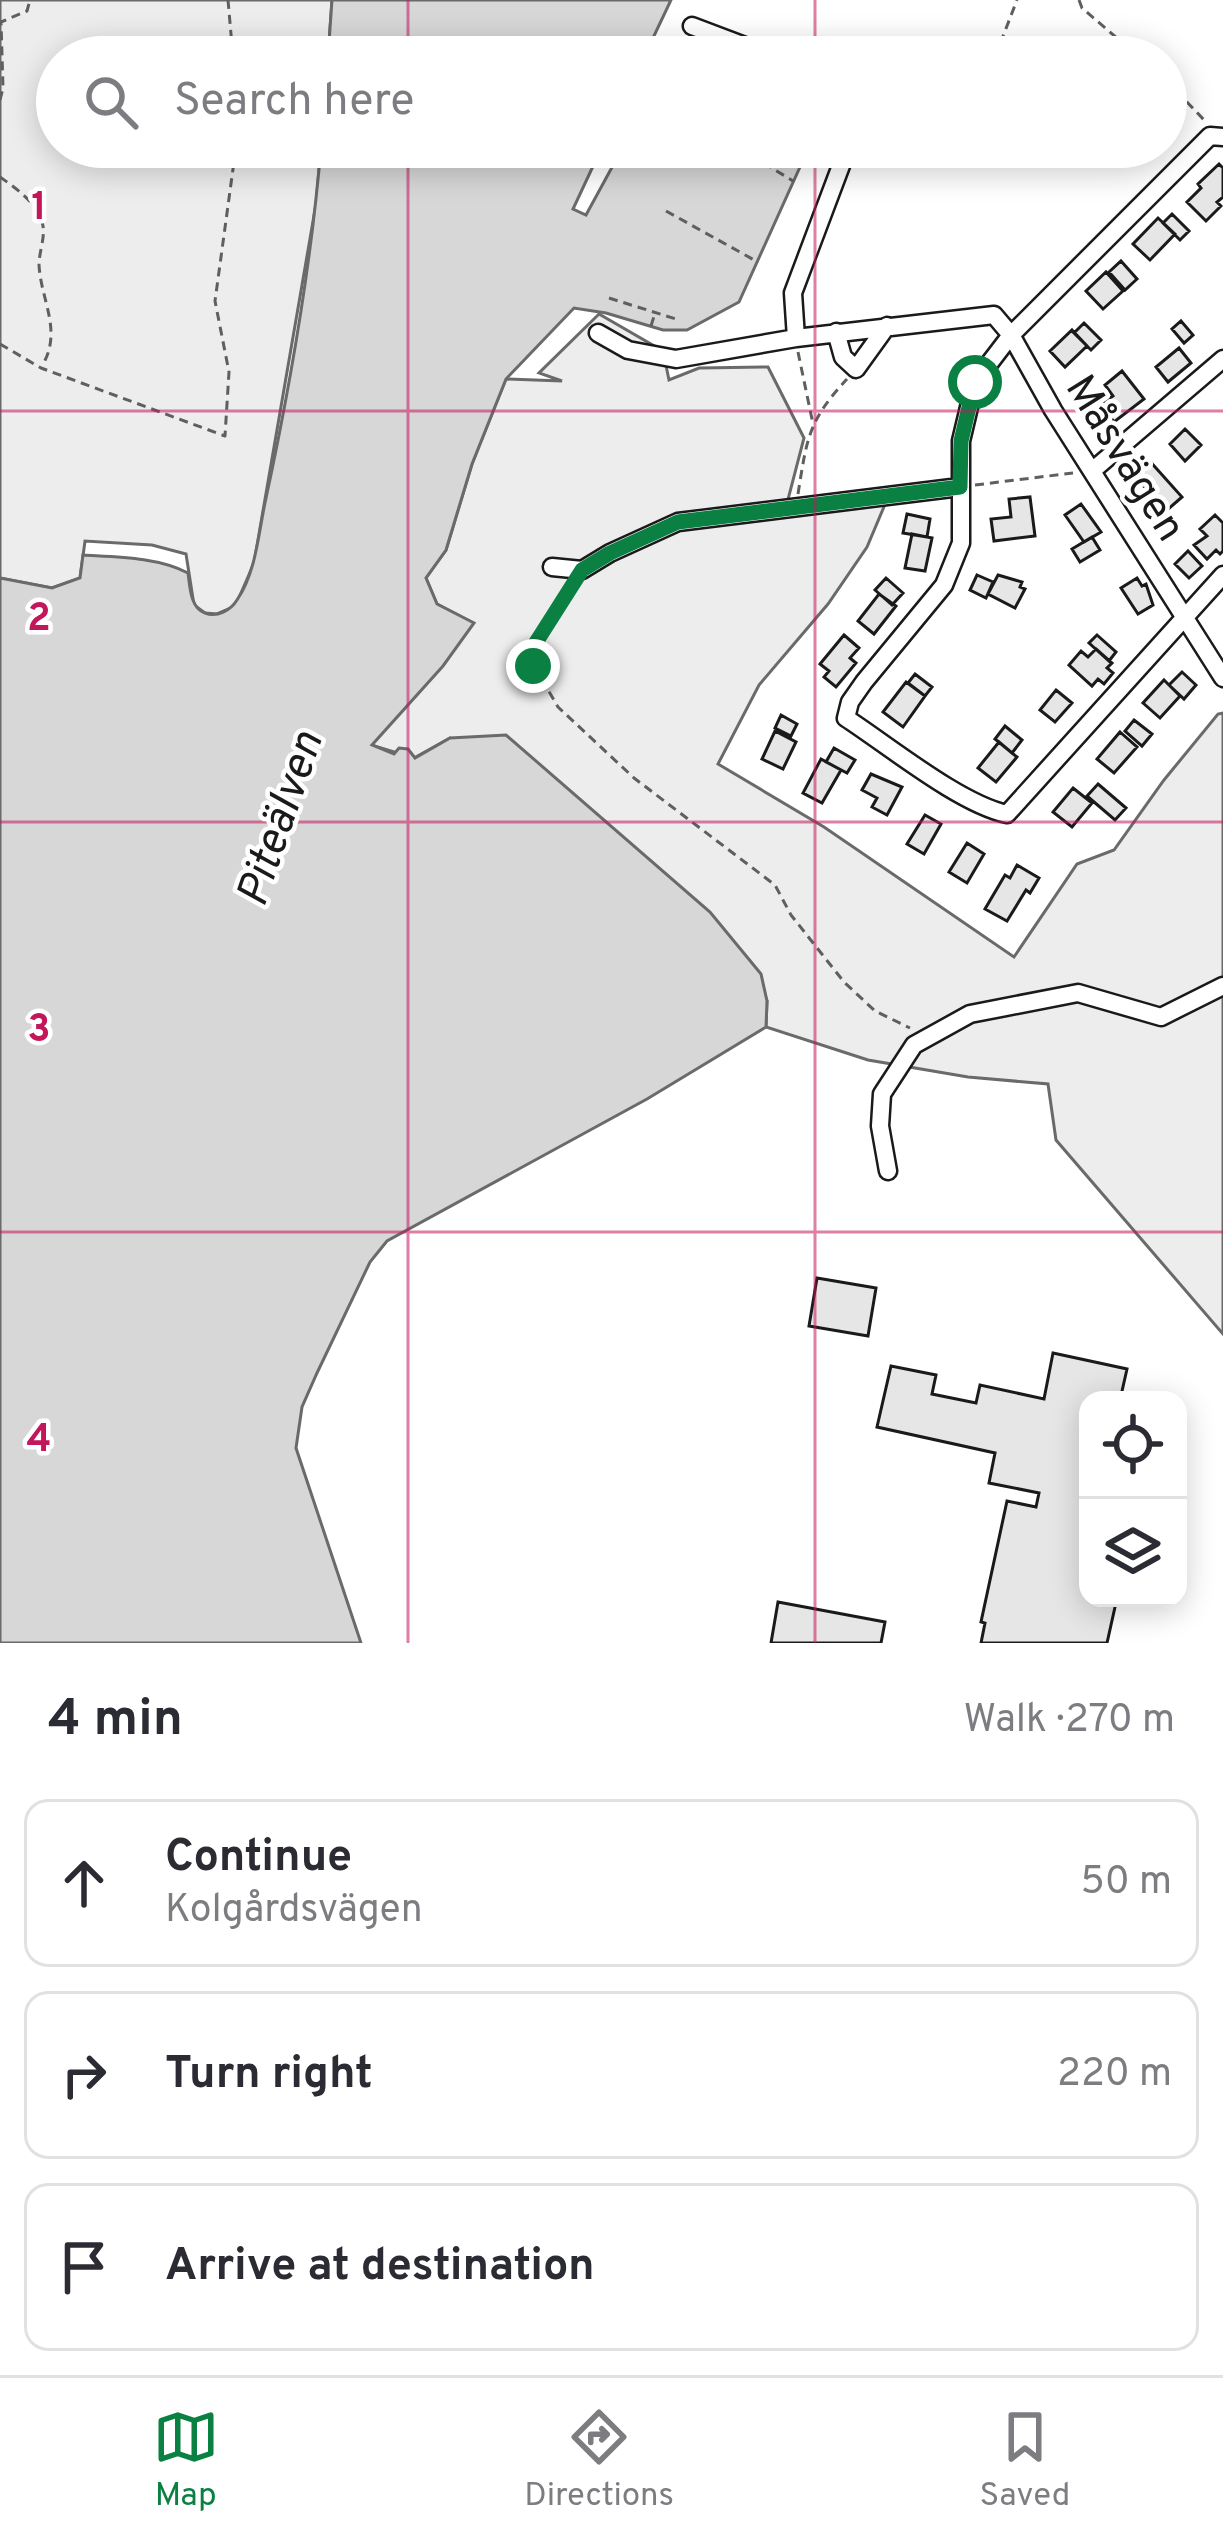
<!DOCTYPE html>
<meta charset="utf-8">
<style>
:root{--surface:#fff;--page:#f2f2f3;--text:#2b2b33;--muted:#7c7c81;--line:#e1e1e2;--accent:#0b8043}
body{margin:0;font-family:Overpass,sans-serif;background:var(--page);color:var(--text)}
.controls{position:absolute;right:36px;bottom:36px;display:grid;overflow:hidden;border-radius:24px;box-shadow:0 6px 30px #0003}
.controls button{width:108px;height:108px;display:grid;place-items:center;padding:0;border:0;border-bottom:3px solid var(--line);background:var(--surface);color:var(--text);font:60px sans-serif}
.stop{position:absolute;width:36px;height:36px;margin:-27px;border:9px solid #0b8043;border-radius:50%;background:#fff}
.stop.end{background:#0b8043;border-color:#fff;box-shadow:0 3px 12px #0008}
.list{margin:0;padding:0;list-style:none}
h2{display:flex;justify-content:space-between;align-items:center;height:156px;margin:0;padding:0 48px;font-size:51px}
h2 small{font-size:39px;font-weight:400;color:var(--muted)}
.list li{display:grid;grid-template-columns:78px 1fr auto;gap:36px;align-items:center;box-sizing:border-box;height:168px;margin:0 24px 24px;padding:0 24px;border:3px solid var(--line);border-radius:24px}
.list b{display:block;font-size:45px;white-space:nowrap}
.list p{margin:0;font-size:39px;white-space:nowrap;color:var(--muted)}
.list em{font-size:39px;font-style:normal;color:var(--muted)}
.icon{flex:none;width:66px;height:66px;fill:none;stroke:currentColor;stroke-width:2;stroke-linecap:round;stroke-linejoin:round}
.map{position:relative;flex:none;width:1223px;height:1643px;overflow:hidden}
.search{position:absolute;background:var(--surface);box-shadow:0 6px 30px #0003;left:36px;right:36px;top:36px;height:132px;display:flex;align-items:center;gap:30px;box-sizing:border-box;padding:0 42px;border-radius:66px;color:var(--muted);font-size:45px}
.sheet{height:732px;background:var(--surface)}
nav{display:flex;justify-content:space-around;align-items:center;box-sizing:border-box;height:168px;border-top:3px solid var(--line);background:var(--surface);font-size:33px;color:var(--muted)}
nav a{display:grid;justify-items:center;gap:6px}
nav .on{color:var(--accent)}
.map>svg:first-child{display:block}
.built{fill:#ededed;stroke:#6a6a6a;stroke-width:3}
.water{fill:#d7d7d7;stroke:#6a6a6a;stroke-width:3}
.building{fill:#e6e6e6;stroke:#1a1a1a;stroke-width:3}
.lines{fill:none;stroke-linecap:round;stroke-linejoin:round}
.minor-casing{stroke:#1a1a1a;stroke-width:21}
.path{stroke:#5f5f5f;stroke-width:3;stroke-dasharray:9 6;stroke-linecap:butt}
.minor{stroke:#fff;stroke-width:16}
.route{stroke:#0b8043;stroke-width:15}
.grid{fill:none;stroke:#c2185b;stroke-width:3;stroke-opacity:0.55}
.labels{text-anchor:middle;stroke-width:9;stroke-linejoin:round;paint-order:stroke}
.street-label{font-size:42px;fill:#1a1a1a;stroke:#fff}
.water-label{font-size:45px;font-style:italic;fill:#1a1a1a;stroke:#fff}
.grid-label{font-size:39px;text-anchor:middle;font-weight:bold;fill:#c2185b;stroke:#fff;stroke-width:9;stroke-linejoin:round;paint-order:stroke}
</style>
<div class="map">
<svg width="1223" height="1643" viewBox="0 0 1223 1643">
<rect width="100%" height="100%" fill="#fff"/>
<path class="built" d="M0 0H332L328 57H57V147H321L316 204 254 563 238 600 231 608 217 614 205 613 194 605 186 554 152 545 85 541 80 578 52 588 0 578Z
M599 314 663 351 669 380 699 368 768 367 804 438 785 511 886 502 867 547 828 604 759 685 718 764 824 827 1014 957 1077 864 1114 850 1164 780 1218 714 1223 713V1334L1056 1140 1048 1084 968 1077 868 1060 766 1027 767 1001 450 738 414 758 371 745 473 623 437 604 426 578 446 550 472 464 506 379 562 381 539 373Z"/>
<path class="water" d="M332 0H671L644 57H328Z
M321 147H602L573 209 586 215 623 147H809L739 302 687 330H663L606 313 574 308 506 379 472 464 446 550 426 578 437 604 474 623 443 666 372 745 394 754 399 748 408 749 415 758 450 738 506 735 710 912 761 974 767 1001 766 1027 647 1099 387 1241 370 1262 317 1373 302 1407 296 1448 361 1643H0V578L52 588 80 578 83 555C117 557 158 557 188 573 190 586 190 608 205 613 217 618 231 610 237 600 256 572 258 536 265 503 290 387 311 266 321 147Z"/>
<path class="building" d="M1219 164 1223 168V197L1217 202 1221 206 1206 221 1187 202 1201 188 1198 184Z
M1172 214 1189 231 1180 240 1163 223Z
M1158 218 1175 234 1150 260 1133 244Z
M1121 261 1137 279 1125 290 1109 272Z
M1106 272 1123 291 1103 309 1086 291Z
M1181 321 1193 335 1184 343 1172 329Z
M1084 323 1101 340 1091 350 1074 333Z
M1072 330 1087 346 1065 367 1050 351Z
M1179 348 1191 363 1168 382 1156 367Z
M1122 371 1144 399 1114 422 1101 405 1113 396 1105 385Z
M1185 429 1201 445 1185 461 1170 444Z
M1147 458 1182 497 1158 518 1141 498 1148 491 1131 472Z
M1030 497 1035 536 994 541 991 519 1011 517 1009 499Z
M1081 504 1101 532 1084 542 1065 515Z
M907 514 930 519 927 537 903 533Z
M1215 515 1223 523V551L1220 554 1216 550 1207 559 1194 545 1207 536 1200 529Z
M912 534 932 538 925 571 905 568Z
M1092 537 1100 550 1080 562 1072 549Z
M1188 551 1202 566 1189 578 1175 564Z
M977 575 993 582 986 598 970 590Z
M998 575 1022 582 1020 587 1025 589 1015 608 988 594Z
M886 578 903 593 892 605 875 590Z
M1137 578 1142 586 1146 584 1153 605 1138 614 1121 588Z
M879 594 896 606 874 634 858 621Z
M844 635 859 648 850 658 856 663 836 687 824 677 829 671 820 664Z
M1097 635 1116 652 1109 661 1089 643Z
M1096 649 1112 663 1107 668 1113 673 1104 684 1098 679 1092 686 1069 665 1081 651 1088 657Z
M1182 672 1196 685 1184 699 1169 685Z
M915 674 932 687 925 696 908 683Z
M1164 680 1180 696 1160 718 1143 703Z
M906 682 925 696 903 727 883 712Z
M1056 690 1072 703 1055 722 1040 710Z
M781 715 797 724 791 736 775 728Z
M1134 720 1152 734 1142 746 1125 731Z
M1005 726 1022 740 1012 753 995 739Z
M775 731 796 742 783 769 762 759Z
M1120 732 1137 747 1114 773 1097 759Z
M999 742 1017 757 996 782 978 768Z
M834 748 855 760 847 773 826 762Z
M821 759 841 770 822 803 803 793Z
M871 774 902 787 887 815 872 807 877 798 862 790Z
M1098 784 1126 808 1115 820 1087 796Z
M1073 788 1092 803 1072 827 1053 812Z
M925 815 941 824 924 854 907 844Z
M967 843 984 854 967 883 949 872Z
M1017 865 1039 878 1030 893 1026 890 1007 921 985 909 1005 875 1010 878Z
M817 1278 876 1288 868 1336 809 1326Z
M1053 1353 1127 1369 1120 1400H1088V1598H1117L1107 1643H981L985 1623 981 1622 1007 1501 1036 1507 1039 1493 989 1483 995 1453 877 1427 891 1366 936 1375 932 1394 976 1403 980 1385 1044 1399Z
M778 1602 885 1622 881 1643H771Z"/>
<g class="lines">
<defs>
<path id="minor" d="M692 26 774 57
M891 57 896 48
M1223 137 1210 136 1011 335 975 382 961 441V543L944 585 864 682 850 702 846 718C889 746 960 804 1007 814L1223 575
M836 332 843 357 856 369 887 326
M598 333 628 350 676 359 796 338 994 315 1011 335 1053 410 1223 678
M796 338 793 293 848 147
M1092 471 1223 359
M552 567 582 570 610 553 678 522 960 487
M888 1171 880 1126 882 1094 914 1045 970 1014 1078 993 1161 1017 1223 986"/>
</defs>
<use href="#minor" class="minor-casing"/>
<path class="path" d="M228 0 233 57
M1079 0 1082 8 1139 57
M911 48H950L980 57
M995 57 1017 0
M1166 80 1206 122
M0 100 3 88 1 22 27 11 30 0
M738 147 793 181
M0 177C17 189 39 204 43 226 45 239 39 252 39 265 41 301 63 331 42 366
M666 211 756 261
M609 298 679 320
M651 326 655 313
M0 344 41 368 225 436 229 372 215 301 236 147
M798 352 813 424
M975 485 1073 473
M798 494C807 438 808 421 847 379
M572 587 535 643 534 666 558 707 634 778 775 885 791 915 844 982 875 1011 910 1028"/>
<use href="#minor" class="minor"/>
</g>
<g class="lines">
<path class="route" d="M533 666 535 644 582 570 610 553 678 522 960 487 961 441 975 382"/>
</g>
<path class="grid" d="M408 0V57M815 0V57M408 147V1643M815 147V1643M0 411H1223M0 822H1223M0 1232H1223"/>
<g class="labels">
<g class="street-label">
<text transform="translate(1127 457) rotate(58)" y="15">Måsvägen</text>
</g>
<g class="water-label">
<text transform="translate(278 818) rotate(-71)" y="16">Piteälven</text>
</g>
</g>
<g class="grid-label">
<text x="39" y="219">1</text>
<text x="39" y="630">2</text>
<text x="39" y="1041">3</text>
<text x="39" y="1451">4</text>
</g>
</svg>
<div class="controls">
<button><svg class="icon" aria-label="locate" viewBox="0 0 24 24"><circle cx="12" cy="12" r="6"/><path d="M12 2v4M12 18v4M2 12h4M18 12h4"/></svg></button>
<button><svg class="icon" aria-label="layers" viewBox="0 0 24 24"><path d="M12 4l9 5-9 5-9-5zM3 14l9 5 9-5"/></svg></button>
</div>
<div class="stop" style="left:975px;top:382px"></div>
<div class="stop end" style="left:533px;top:666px"></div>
<div class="search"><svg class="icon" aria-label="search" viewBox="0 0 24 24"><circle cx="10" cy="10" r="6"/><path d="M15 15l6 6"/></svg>Search here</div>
</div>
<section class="sheet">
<h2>4 min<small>Walk · 270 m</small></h2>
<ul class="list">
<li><svg class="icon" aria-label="ahead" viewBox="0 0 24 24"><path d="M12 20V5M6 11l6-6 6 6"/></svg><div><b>Continue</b><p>Kolgårdsvägen</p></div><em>50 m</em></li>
<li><svg class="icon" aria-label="right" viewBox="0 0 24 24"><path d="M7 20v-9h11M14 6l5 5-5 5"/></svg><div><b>Turn right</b></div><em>220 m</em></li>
<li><svg class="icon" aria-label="arrive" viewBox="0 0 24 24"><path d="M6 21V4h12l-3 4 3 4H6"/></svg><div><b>Arrive at destination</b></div></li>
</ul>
</section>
<nav>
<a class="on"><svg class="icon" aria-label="map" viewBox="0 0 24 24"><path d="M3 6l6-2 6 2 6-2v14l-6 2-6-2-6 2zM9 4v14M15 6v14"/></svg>Map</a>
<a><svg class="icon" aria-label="directions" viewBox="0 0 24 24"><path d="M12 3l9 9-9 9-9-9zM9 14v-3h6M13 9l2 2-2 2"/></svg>Directions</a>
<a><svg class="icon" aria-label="saved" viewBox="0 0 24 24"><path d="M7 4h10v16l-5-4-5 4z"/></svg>Saved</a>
</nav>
